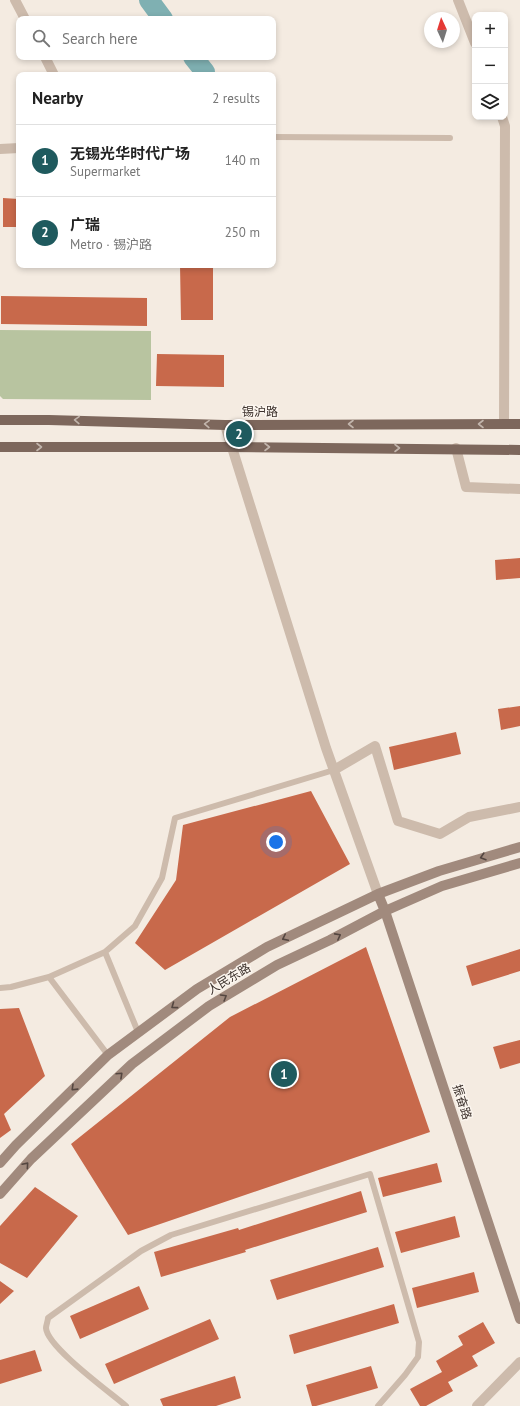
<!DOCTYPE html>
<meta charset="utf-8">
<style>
:root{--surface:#fff;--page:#f6f6f6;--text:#222;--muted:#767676;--line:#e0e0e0;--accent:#1f5a5e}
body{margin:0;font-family:"PT Sans","Noto Sans SC",sans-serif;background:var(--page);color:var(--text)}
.controls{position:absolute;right:12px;top:12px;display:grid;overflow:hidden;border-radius:8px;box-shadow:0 2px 6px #0003}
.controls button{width:36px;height:36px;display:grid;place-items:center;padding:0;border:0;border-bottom:1px solid var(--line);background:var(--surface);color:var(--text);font:20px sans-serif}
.compass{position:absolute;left:424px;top:12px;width:36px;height:36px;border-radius:50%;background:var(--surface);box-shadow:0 2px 6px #0003;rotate:356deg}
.you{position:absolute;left:276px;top:842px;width:14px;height:14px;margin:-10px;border:3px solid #fff;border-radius:50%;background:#1a73e8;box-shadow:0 0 0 6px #1a73e833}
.badge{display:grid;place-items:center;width:26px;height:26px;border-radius:50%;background:var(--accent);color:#fff;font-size:13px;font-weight:700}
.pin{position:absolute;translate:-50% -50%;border:2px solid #fff;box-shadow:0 1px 4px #0006}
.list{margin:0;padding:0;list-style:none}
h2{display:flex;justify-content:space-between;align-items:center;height:52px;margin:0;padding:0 16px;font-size:17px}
h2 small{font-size:13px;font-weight:400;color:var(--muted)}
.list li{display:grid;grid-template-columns:26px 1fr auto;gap:12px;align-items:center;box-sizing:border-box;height:72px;padding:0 16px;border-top:1px solid var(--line)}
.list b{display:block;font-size:15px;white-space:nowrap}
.list p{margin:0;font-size:13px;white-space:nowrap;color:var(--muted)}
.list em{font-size:13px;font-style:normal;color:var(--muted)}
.icon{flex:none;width:22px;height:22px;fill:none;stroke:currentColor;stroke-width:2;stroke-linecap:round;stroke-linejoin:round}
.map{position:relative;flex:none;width:520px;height:1406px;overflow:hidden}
.search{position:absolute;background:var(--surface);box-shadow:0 2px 6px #0003;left:16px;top:16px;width:260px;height:44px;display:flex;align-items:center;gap:10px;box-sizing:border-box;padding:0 14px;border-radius:8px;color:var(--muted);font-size:15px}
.panel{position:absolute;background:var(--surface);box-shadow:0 2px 6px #0003;left:16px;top:72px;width:260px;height:196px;border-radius:8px}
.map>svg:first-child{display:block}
.green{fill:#b8c4a0}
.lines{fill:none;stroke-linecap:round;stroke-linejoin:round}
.river{stroke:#7fb0b2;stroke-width:20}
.building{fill:#c8694b}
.lane{stroke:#cdbbac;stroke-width:6}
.street{stroke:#cdbbac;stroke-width:10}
.secondary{stroke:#a18a7d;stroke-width:10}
.primary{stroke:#7d675c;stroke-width:10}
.oneway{stroke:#c2b5ac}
.oneway2{stroke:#544640}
.labels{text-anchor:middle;stroke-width:3;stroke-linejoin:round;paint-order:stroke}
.street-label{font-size:12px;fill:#3b302b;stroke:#fbf5ee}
</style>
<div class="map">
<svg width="520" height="1406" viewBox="0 0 520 1406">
<rect width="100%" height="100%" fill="#f4ebe1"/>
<path class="green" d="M0 330 151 331V400L3 399 0 396Z"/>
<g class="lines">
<path class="river" d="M149 0 163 19
M193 57 205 72V75"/>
</g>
<path class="building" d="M3 198 19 199V227H3Z
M180 265H213V320H181Z
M1 296 147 298V326L1 324Z
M157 354 224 355V387L156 386Z
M520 558V578L496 580 495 560Z
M520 706V726L501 730 498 709Z
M456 732 461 754 394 770 389 747Z
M311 791 350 864 165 970 135 943 176 880 183 825Z
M366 947 430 1132 128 1235 71 1144 230 1017Z
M520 949V971L472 986 466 966Z
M19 1008 45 1076 4 1114 11 1130 0 1138V1009Z
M520 1040V1063L500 1069 493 1047Z
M437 1163 442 1182 383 1197 378 1178Z
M35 1187 78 1216 27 1278 0 1263V1226Z
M361 1191 367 1212 245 1250 246 1252 161 1277 154 1252 238 1228 239 1230Z
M455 1216 460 1237 401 1253 395 1232Z
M378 1247 384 1267 277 1300 270 1280Z
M474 1272 479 1292 417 1308 412 1288Z
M0 1281 14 1291 0 1304Z
M139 1286 149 1309 80 1339 70 1316Z
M394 1304 399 1323 294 1354 289 1335Z
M210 1319 219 1339 114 1384 105 1364Z
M483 1322 495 1343 472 1356 478 1366 448 1382 453 1391 426 1406H420L410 1389 442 1372 436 1361 463 1345 458 1336Z
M35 1350 42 1371 0 1384V1360Z
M371 1366 378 1388 316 1406H312L306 1385Z
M235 1376 241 1398 216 1406H163L160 1399Z"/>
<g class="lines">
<path class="lane" d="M273 137 450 138
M105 952 135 926 162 878 175 818 334 770
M49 977 105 952 138 1032
M0 988 11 987 49 977 108 1055
M126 1406C111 1393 47 1347 46 1328 46 1325 48 1321 48 1318L141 1251 171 1235 370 1174 419 1342 418 1357 405 1375 378 1406"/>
<path class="street" d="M15 0 25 19
M458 0 475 43
M45 57 54 75
M502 117 505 126 504 424
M0 149 19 148
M225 425 326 748 378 894
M456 448 466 487 520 489
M334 770 375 746 398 821 440 834 469 817 520 807
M477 1406 520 1362"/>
<path class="secondary" d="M378 894 385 911 520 1319
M0 1163 16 1145 108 1055 197 989 267 947 378 894 439 871 520 847
M0 1194 31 1159 132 1064 209 1006 277 965 330 940 385 911 442 886 520 863"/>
<path class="primary" d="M0 420H49L225 425 520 424
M0 447H233L520 450"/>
</g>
<defs><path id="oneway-chevron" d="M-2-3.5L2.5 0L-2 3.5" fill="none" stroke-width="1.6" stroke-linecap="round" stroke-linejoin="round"/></defs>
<g class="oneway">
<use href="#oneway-chevron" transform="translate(77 420) rotate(-178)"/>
<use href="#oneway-chevron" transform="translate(207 424) rotate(-178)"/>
<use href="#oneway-chevron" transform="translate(351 424) rotate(180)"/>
<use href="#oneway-chevron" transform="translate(481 424) rotate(180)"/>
<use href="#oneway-chevron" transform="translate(39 447)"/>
<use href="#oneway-chevron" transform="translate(267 447)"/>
<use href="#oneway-chevron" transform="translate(397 448)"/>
</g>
<g class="oneway2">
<use href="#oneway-chevron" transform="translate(483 857) rotate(163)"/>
<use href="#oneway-chevron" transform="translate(338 936) rotate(-28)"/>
<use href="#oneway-chevron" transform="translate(285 938) rotate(154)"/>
<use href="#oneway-chevron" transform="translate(224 997) rotate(-31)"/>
<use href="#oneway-chevron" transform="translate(174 1006) rotate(144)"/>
<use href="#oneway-chevron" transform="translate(120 1075) rotate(-43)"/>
<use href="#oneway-chevron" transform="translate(74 1088) rotate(136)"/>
<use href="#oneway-chevron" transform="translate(26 1165) rotate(-49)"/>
</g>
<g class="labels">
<g class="street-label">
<text x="260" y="416">锡沪路</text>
<text transform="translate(229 979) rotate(-31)" y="4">人民东路</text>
<text transform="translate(462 1102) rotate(72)" y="4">振奋路</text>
</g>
</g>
</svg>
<div class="controls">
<button>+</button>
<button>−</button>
<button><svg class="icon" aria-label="layers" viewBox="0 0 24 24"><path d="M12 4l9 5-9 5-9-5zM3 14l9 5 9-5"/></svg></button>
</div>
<svg class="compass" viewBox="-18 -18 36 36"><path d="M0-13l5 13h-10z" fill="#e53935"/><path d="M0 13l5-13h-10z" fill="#767676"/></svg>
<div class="you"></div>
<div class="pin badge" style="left:284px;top:1074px">1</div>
<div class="pin badge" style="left:239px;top:434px">2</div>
<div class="search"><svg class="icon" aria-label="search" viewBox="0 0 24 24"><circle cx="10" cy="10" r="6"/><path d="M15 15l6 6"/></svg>Search here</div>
<section class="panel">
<h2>Nearby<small>2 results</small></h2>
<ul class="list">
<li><span class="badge">1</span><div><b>无锡光华时代广场</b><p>Supermarket</p></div><em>140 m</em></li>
<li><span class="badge">2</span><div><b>广瑞</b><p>Metro · 锡沪路</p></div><em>250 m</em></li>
</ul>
</section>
</div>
